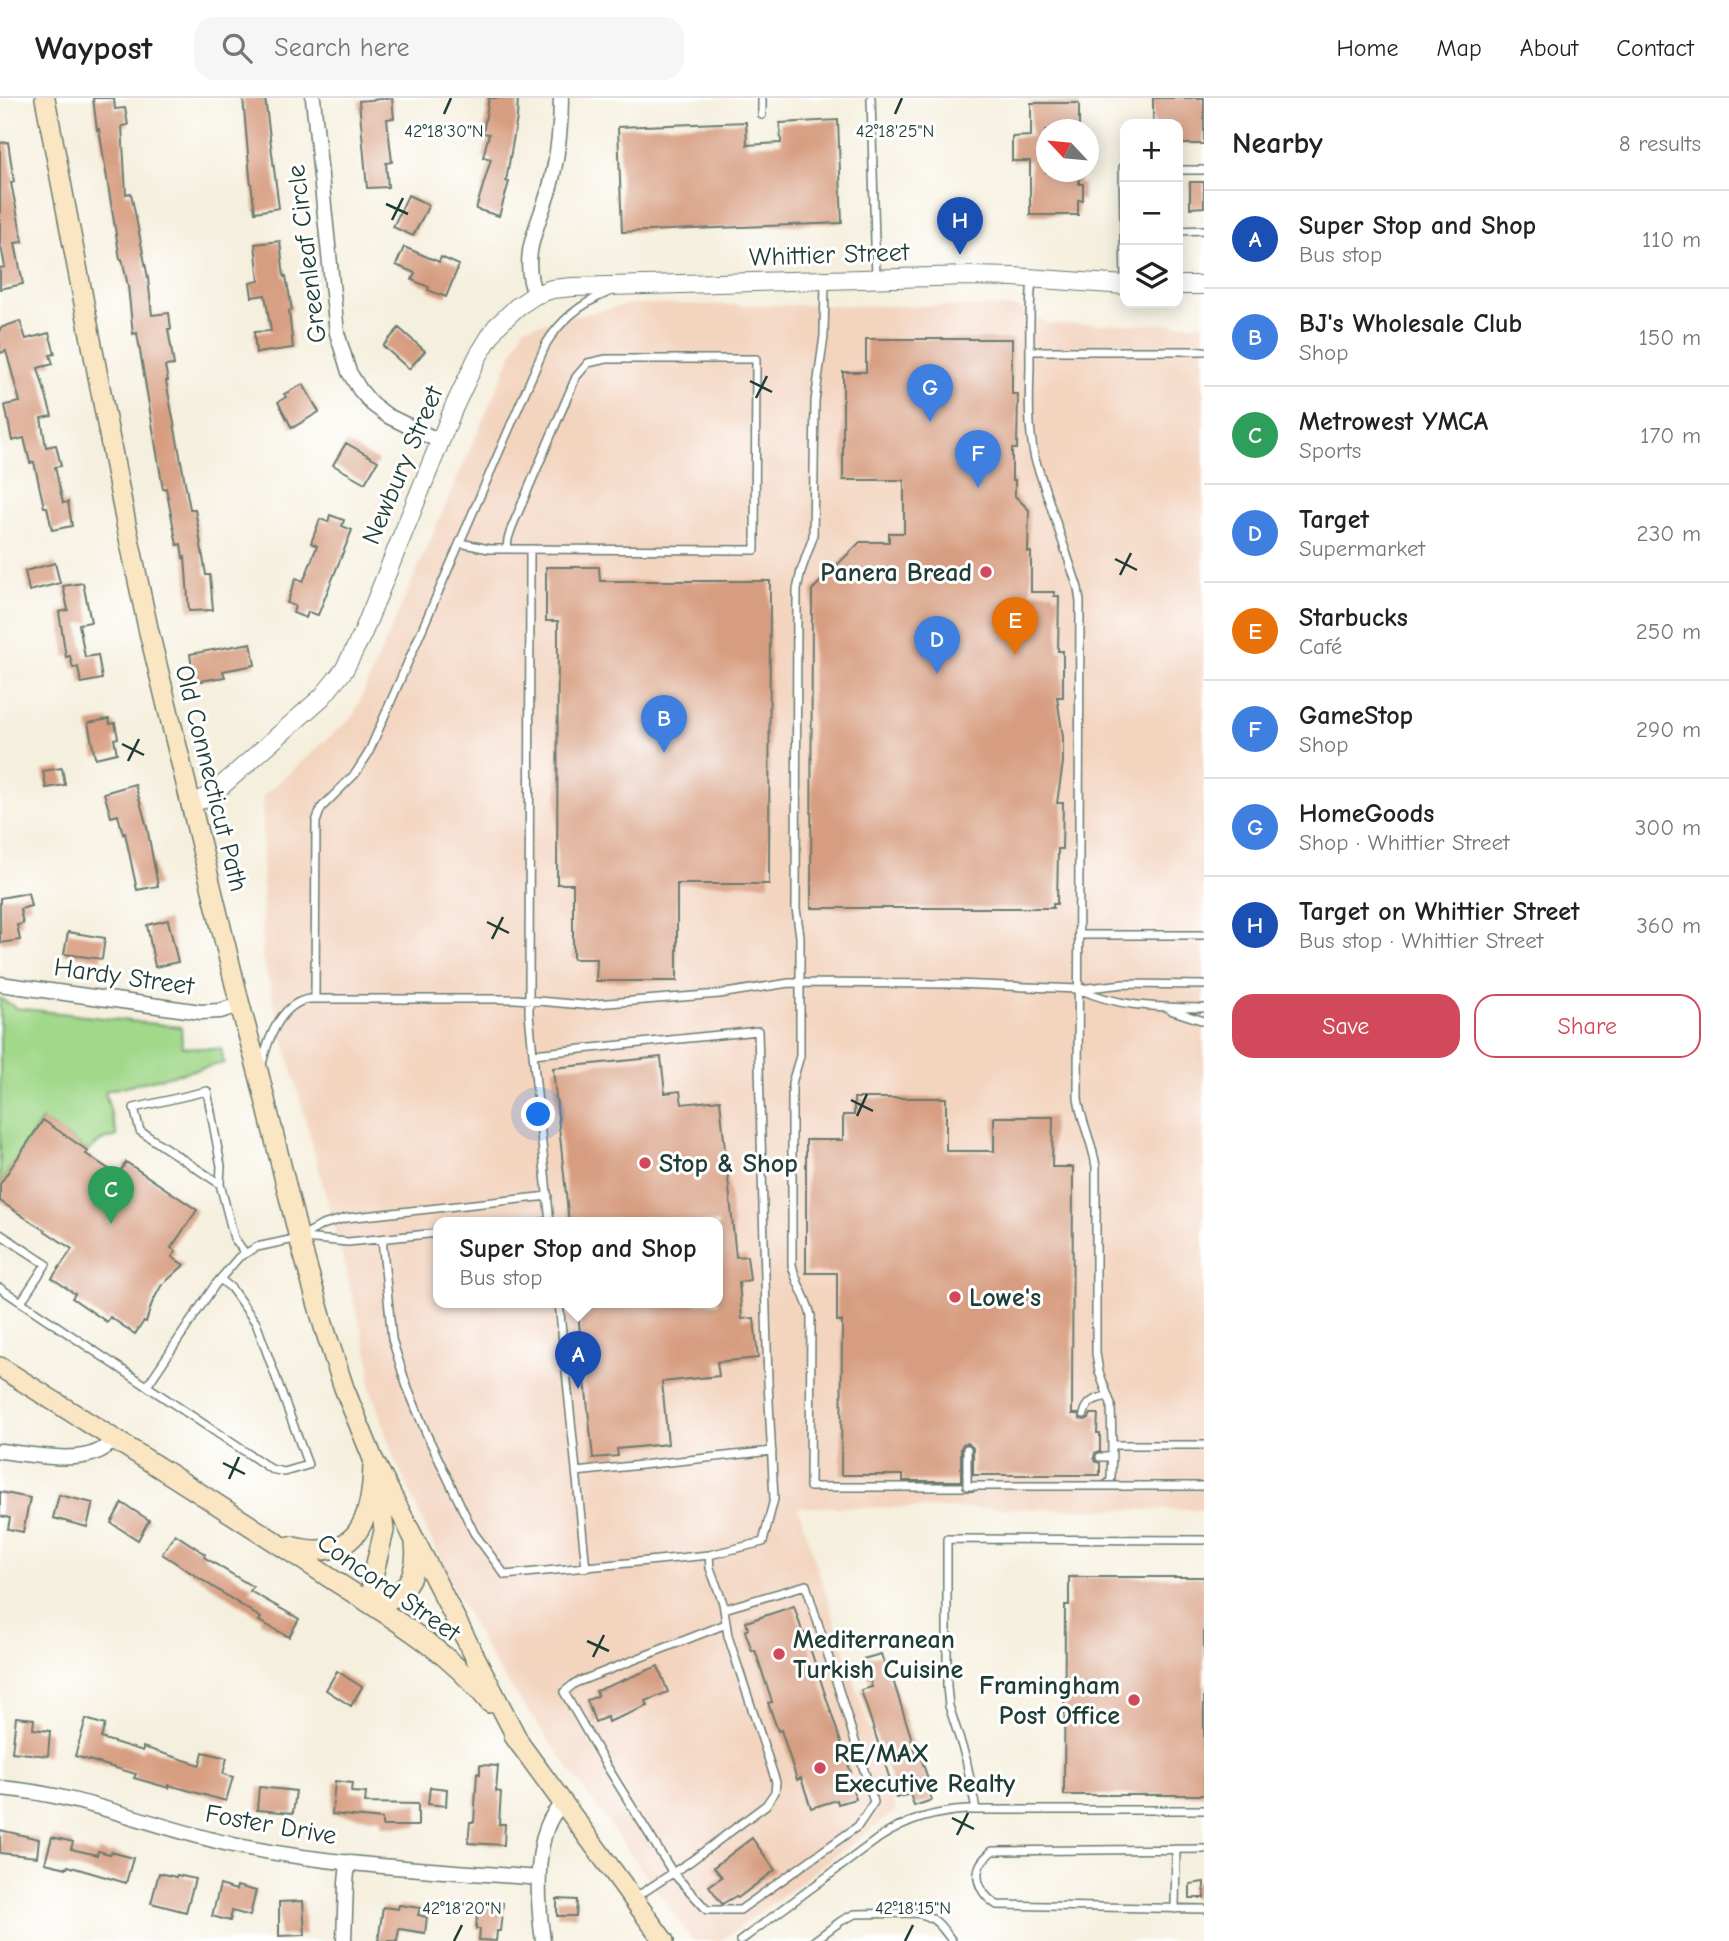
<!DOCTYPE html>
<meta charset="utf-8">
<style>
:root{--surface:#fff;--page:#f6f6f6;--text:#222;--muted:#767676;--line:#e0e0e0;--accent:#d1495b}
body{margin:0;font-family:"Comic Neue",sans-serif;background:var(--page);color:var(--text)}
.controls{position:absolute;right:21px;top:21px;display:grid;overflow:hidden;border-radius:14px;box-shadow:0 4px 18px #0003}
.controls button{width:63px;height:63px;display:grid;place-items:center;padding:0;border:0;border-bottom:2px solid var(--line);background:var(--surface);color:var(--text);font:35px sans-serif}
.compass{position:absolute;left:1036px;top:21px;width:63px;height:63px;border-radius:50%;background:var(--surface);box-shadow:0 4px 18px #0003;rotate:296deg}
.you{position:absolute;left:539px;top:1017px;width:24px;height:24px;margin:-18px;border:5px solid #fff;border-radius:50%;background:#1a73e8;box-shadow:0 0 0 10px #1a73e833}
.badge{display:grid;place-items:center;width:46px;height:46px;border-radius:50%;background:var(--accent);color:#fff;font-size:23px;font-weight:700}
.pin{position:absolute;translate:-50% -58px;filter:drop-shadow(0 2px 4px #0008)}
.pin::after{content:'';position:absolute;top:37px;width:24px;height:21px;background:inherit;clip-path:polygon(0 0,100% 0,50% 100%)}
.popup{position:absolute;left:433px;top:1119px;width:290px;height:91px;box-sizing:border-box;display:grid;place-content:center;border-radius:14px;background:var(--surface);filter:drop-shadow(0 2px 5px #0005);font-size:23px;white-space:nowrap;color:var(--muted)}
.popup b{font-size:26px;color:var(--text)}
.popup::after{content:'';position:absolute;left:50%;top:100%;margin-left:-14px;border:14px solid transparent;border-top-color:var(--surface)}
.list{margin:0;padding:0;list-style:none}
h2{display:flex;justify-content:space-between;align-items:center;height:91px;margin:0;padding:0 28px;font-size:30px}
h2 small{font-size:23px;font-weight:400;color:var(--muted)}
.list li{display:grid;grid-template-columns:46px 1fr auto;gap:21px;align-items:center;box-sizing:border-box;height:98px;padding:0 28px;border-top:2px solid var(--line)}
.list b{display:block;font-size:26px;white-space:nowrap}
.list p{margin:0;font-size:23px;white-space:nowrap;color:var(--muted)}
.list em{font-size:23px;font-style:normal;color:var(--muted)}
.actions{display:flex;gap:14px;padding:21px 28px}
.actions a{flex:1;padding:16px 0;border:2px solid var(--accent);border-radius:21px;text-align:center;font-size:24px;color:var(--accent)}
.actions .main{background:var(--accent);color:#fff}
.icon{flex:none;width:38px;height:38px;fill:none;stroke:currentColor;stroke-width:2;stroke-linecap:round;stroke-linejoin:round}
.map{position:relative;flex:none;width:1204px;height:1843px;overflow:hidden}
header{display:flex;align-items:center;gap:42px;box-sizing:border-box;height:98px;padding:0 35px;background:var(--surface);border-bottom:2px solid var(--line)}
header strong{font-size:33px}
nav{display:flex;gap:38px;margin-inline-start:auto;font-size:24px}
.search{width:490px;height:63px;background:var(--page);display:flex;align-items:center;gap:18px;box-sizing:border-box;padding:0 24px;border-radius:21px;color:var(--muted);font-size:26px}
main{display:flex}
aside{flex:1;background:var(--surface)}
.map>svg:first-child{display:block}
.built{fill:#f3d4bf;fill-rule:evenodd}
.green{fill:#a1d88a;stroke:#608a5f;stroke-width:2}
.building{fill:#d79d80}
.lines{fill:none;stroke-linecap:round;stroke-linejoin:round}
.service-casing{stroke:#6a7b6f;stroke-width:10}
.minor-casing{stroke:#6a7b6f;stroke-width:17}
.tertiary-casing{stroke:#6a7b6f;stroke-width:20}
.secondary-casing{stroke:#6a7b6f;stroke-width:22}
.service{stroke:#fff;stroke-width:7}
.minor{stroke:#fff;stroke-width:14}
.tertiary{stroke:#fff;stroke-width:18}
.secondary{stroke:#fbe6c4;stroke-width:19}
.service-bridge-casing{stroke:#6a7b6f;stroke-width:10;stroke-linecap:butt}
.service-bridge{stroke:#fff;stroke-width:7}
.ticks{fill:none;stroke:#1f3d34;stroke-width:2.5}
.poi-dot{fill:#d1495b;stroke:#fff;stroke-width:2.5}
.labels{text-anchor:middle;stroke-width:6;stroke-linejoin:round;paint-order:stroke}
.street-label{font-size:26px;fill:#1f3d34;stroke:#fff}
.poi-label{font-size:26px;font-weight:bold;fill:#1f3d34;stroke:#fff;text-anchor:start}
.ticks-label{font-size:18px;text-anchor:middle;fill:#1f3d34;stroke:#fff;stroke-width:6;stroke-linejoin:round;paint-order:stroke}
</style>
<header>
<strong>Waypost</strong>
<div class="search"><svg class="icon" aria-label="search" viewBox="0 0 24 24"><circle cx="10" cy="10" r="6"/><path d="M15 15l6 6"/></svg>Search here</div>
<nav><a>Home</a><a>Map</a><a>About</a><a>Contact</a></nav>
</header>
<main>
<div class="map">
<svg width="1204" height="1843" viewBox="0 0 1204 1843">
<rect width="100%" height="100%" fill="#fff"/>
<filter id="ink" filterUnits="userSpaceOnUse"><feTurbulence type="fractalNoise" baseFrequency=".0143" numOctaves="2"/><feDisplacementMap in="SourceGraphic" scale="14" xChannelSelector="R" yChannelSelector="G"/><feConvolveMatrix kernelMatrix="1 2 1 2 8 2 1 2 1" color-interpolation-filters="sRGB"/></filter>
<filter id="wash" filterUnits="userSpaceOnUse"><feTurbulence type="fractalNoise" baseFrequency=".00686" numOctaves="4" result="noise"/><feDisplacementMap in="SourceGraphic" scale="28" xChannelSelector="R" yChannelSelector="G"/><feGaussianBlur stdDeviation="1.57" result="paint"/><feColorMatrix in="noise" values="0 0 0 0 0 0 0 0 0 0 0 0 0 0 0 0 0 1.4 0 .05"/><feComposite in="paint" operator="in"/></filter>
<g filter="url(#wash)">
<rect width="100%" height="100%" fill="#f5efdd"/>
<path class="built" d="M632 206 1015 209 1050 226H1204V1412L798 1409 896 1713 721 1843H693L492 1563 454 1491 394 1360 370 1289V1263L262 859 263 698 353 618 524 229ZM438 1125H718V1205H438Z"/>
<path class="green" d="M0 900 16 910 181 929 182 949 221 951 224 965 105 993 117 1038 101 1043 88 1053 42 1022 0 1086Z"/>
<g id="blocks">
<path class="building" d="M93 0H114L115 11 125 10 128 27 122 28 126 96 131 95 148 180 152 217 169 215 171 231H168L174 267 165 268 168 283H166L190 411H195L206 477H210L213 512 189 513 185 459 183 460 181 446 177 447 166 390 163 391 137 235 133 236 128 188 122 161H120L99 31 97 32Z
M243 0H265L279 110 255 114 250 79Z
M392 0 394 20 387 21 392 64 386 65 388 89 367 90 359 3Z
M489 0H518L517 20 506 83 509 84 499 118 476 111 491 61 483 59 489 36 483 35Z
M1153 0H1204V46H1178V26H1153Z
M1031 5H1079V32H1046V74H1079V86H1083V102H1078V117H1030V63H1012V39L1031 38Z
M838 22 842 125 622 134 618 29 746 24 747 47 781 45 780 25Z
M8 44 14 84 11 85 23 144 15 145 23 186 0 191V170L5 169 0 143V45Z
M1190 84H1204V109L1190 110Z
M408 97 429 107 413 138 393 129Z
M280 143 284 179 286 178 292 212 289 213 293 250 256 255 254 234 271 233 265 197 252 199 250 185 259 183 255 146Z
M404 149 439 164 441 159 459 167 446 199 428 192 429 189 412 182 415 175 396 167Z
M20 223 26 241 49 235 55 256 50 257 53 266 38 270 52 318 41 320 46 349 56 347 61 368 55 369 63 405 68 404 72 428 52 432 47 409H44L34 364 30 365 24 340 12 343 5 307 20 304 6 253 0 255V230Z
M399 230 425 253 409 271 383 248Z
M866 241H1012V296H1018L1017 351H1012V382H1015V398L1029 412 1028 454H1031V494H1054V498H1059L1058 553H1063V599H1057L1063 639V665L1057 705H1063L1062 751H1058L1057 806H1053V810H811L812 492 860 444H889V435H904V382H843V274H866Z
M303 286 319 314 292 330 278 304 286 299 284 296Z
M346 345 378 363 365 385 333 367Z
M330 417 344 422 342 428 352 432 318 517 308 514 306 520 293 515 295 508 287 505 296 480 303 483 306 477 317 448 311 445 320 421 328 424Z
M55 465 60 485 29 493 25 473Z
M546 469H599L600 483H770L769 786H677V883H596L597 861H573V786H557L558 523H546Z
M83 485 91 524 79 526 85 559 98 557 102 581 81 585 78 569 73 570 70 558 66 559 59 514 68 512 63 488Z
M251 545 255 567 223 573 225 579 194 584 190 556Z
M109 621 110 626 115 625 118 640 114 641 117 655 95 660 88 625Z
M62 670 65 687 46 690 43 673Z
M135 686 147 729 158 788 137 792 125 735 123 736 118 717 111 719 104 695Z
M28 795 31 808 20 811 23 826 17 827 20 842 0 845V800Z
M168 822 178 864 155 869 147 827Z
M68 834 105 840 102 861 64 856Z
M661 959 665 995 680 993 682 1006 720 1002 736 1159 747 1158 750 1182 739 1184 742 1221 754 1220 758 1260 717 1264 719 1278 662 1284 668 1346 617 1351 618 1358 593 1360 577 1205H718V1125H569L553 970Z
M854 1000H946V1053H994V1019H1053L1052 1069H1073L1072 1316H1078L1080 1321 1085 1322 1089 1320 1091 1316H1098L1097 1335H1100V1353L1095 1355 1094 1360 1096 1364 1100 1365V1377H973V1350L968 1345 963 1346 961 1350V1383H903V1377H841L842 1223H837V1175H806V1042H843V1017H854Z
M43 1022 88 1053 86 1056 118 1077 126 1064 197 1112 171 1150 176 1153 172 1159 184 1167 161 1188 152 1205 146 1224 144 1223 135 1236 110 1219 107 1224 72 1200 75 1196 52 1180 72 1151 0 1103V1086Z
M0 1394 30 1400 23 1434 8 1431 10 1420 0 1418Z
M59 1397 93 1405 87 1429 53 1420Z
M122 1405 149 1422 138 1442 111 1425Z
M175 1436 205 1456 204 1459 253 1489 250 1493 299 1521 289 1539 259 1523 261 1520 162 1456Z
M1069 1479H1204V1697H1064L1065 1507H1069Z
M794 1508 803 1536 805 1535 851 1675 848 1676 856 1701 838 1706 837 1702 811 1710 801 1680 797 1682 781 1632 778 1633 768 1605 772 1604 755 1552 752 1553 745 1533 748 1531 746 1524Z
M881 1556 890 1583 893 1582 917 1658 920 1657 929 1684H926L932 1702 914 1708 910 1696 896 1700 861 1592 872 1589 863 1561Z
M658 1568 668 1594 646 1603 648 1608 608 1624 607 1619 595 1624 587 1602 598 1598 596 1593Z
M337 1573 362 1589 351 1608 326 1592Z
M16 1619 34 1621 33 1631 50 1633 48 1658 12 1654Z
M86 1621 105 1627 101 1640 143 1653V1649L200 1667 203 1654 227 1660 223 1676 233 1679 226 1703 169 1687V1690L134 1680 136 1676 75 1658Z
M480 1667 498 1668 496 1693 501 1694 499 1726H505L504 1747 468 1745 470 1724H474L477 1675 480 1676Z
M335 1683 352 1685 351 1694 366 1695 365 1705 418 1706V1728H382V1721L332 1716Z
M259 1689 296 1693 293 1715 257 1712Z
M430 1689 447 1691 446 1708 428 1706Z
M0 1732 39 1741 37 1759 0 1755Z
M52 1739 73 1744 71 1751 97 1757 98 1753 110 1756 111 1754 133 1760 126 1785 68 1768 67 1770 45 1765Z
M752 1740 775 1772 738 1800 736 1798 722 1806 709 1788 722 1779 714 1769Z
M159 1775 176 1779 177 1777 195 1781 186 1814 151 1805Z
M1204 1784V1800H1190V1786Z
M220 1787 236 1792 237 1788 256 1793 250 1818 232 1813 230 1823 212 1818Z
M557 1801 577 1802 576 1818H557Z
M303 1803 305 1837 279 1838V1804Z
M478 1803 503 1805 500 1833H497L496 1843 479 1842 480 1831H476Z
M399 1807 420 1810 418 1817 427 1819 425 1835 399 1831 397 1843H378L383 1809 398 1811Z"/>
</g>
</g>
<g filter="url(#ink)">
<use href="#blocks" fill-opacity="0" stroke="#6a7b6f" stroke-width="2"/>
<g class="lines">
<defs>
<path id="service" d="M871 0 876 180
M762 17V0
M1123 69 1125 186
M1178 72H1204
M1178 133 1204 132
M1032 181C1029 210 1030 240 1030 269 1029 300 1028 331 1035 361L1078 490 1080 504 1078 1000C1081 1024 1093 1045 1096 1069V1255L1099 1274 1111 1306 1112 1347
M825 183 824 238 815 303 813 439 801 473 797 492 796 811 800 838V958L792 985V1166C795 1185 807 1199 811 1218L810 1389H973
M1030 253H1204
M460 445 489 451 755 452 756 261H606L588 265 576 279 512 429 508 441 507 451
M530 451 529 916 550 1125
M1079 837H1204
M1079 891C1121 910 1159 909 1204 910
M315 900 316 724 321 710 355 676 368 656 546 246C561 221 582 205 609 194
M1170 912 1204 923
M262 966C268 941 280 906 309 901H516L583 907 719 896 789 885 955 886 1079 891 1124 886 1204 887
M220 1086 140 1033 134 1010 207 993 221 1068 220 1086 234 1140 245 1155
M538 1125 550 1123
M0 1136 46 1166 21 1204
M303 1140 348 1144 438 1135
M382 1141 392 1241 406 1286 426 1335 474 1435 505 1477 709 1457 763 1444 774 1401 768 1284 758 933 533 956
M0 1190 271 1371 284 1374 308 1367 256 1225 231 1190 220 1181
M559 1205 586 1470
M147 1288 215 1187 239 1159 257 1149 299 1140 322 1127 346 1120 548 1098
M1084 1316C1087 1303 1096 1300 1108 1298
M1100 1359H1112
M576 1374 772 1353
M967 1377V1351
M1104 1388 1110 1384 1111 1380 1112 1347H1204
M1138 1388H1204
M724 1511 806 1487 874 1704 858 1728 740 1812H707L673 1775 603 1662 564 1594 575 1585 726 1526
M976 1712 966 1661 949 1608 947 1589V1441L1204 1442
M1204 1751 992 1753C988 1757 982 1762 980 1767 973 1783 984 1799 997 1807L1204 1811
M636 1799 691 1763 766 1707 775 1694 776 1684 728 1538 723 1505 710 1470 709 1457
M1175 1811 1176 1751
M740 1843 879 1740C907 1722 934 1714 967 1712H1204
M814 1843 841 1823 855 1816 917 1815C935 1818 942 1829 952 1843"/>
<path id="minor" d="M313 0 337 235 349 274 360 292 372 306 388 318 439 343
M535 197C518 152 542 124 552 81 558 55 561 27 561 0
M0 886 201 914 220 913 240 907
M0 1353C31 1356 89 1370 111 1344L121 1349
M0 1690C81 1696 158 1731 238 1748 336 1768 438 1772 539 1780
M344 1843 346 1785 348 1764
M543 1843C538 1807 531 1731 563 1706"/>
<path id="tertiary" d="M1178 187H1204
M191 705 206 700 218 691 322 599 344 572 362 537 454 309 478 258 496 229 517 209 535 197 552 191 573 189 969 178 1014 179 1125 187"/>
<path id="secondary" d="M45 0 127 431 148 530 240 907 259 977 299 1140 324 1229 344 1290 373 1361 521 1648
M0 1269C109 1338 219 1406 327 1478 384 1515 447 1550 490 1605
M290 1448C357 1466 372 1423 373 1366
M372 1507V1482L384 1433 379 1386
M372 1507C403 1503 419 1476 415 1446
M514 1638 664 1843"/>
</defs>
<use href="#service" class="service-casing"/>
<use href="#minor" class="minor-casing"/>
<use href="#tertiary" class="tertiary-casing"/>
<use href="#secondary" class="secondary-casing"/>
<use href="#service" class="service"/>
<use href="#minor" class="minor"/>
<use href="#tertiary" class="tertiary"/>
<use href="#secondary" class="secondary"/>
<defs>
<path id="service-bridge" d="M967 1377V1388H1138"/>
</defs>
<use href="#service-bridge" class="service-bridge-casing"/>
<use href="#service-bridge" class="service-bridge"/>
</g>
</g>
<path class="ticks" d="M444 16 451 0M895 16 902 0M386 106 408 116M392 122 403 100M750 283 772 294M756 300 767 278M1115 461 1137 472M1120 477 1131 455M122 646 144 657M128 663 139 641M487 824 509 835M492 841 503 819M851 1002 873 1013M857 1018 867 996M223 1365 245 1376M229 1381 239 1359M587 1543 609 1553M593 1559 604 1537M952 1720 974 1731M957 1737 968 1715M454 1843 462 1827M905 1843 913 1827"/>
<g class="poi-dot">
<circle cx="986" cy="474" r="7"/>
<circle cx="645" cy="1065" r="7"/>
<circle cx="955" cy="1199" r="7"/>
<circle cx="779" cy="1556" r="7"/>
<circle cx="1134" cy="1602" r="7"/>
<circle cx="820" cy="1670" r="7"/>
</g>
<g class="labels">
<g class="street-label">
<text transform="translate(306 156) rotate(-97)" y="9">Greenleaf Circle</text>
<text transform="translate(829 156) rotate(-2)" y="9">Whittier Street</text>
<text transform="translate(402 367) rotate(-67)" y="9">Newbury Street</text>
<text transform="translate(212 680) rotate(76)" y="9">Old Connecticut Path</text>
<text transform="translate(124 878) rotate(8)" y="9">Hardy Street</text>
<text transform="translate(389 1489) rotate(35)" y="9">Concord Street</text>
<text transform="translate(271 1726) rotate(10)" y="9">Foster Drive</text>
</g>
<g class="poi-label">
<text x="972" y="483" text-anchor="end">Panera Bread</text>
<text x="659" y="1074">Stop &amp; Shop</text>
<text x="969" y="1208">Lowe's</text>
<text x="793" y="1550">Mediterranean<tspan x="793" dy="30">Turkish Cuisine</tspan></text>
<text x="1120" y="1596" text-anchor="end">Framingham<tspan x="1120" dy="30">Post Office</tspan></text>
<text x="834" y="1664">RE/MAX<tspan x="834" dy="30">Executive Realty</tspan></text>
</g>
</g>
<g class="ticks-label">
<text x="895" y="39">42°18'25"N</text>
<text x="444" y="39">42°18'30"N</text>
<text x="462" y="1816">42°18'20"N</text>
<text x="913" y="1816">42°18'15"N</text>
</g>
</svg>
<div class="controls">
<button>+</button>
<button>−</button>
<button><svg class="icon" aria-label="layers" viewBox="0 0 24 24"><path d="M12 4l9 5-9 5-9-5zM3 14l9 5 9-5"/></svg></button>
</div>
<svg class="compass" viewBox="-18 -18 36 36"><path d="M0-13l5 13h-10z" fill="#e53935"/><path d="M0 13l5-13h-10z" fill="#767676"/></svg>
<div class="you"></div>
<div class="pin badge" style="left:578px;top:1291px;background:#1a4fb4">A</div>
<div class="popup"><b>Super Stop and Shop</b>Bus stop</div>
<div class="pin badge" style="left:664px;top:655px;background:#3f7fe0">B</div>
<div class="pin badge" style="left:111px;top:1126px;background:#2e9e5b">C</div>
<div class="pin badge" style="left:937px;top:576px;background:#3f7fe0">D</div>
<div class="pin badge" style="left:1015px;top:557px;background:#e8710a">E</div>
<div class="pin badge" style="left:978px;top:390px;background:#3f7fe0">F</div>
<div class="pin badge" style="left:930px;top:324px;background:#3f7fe0">G</div>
<div class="pin badge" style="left:960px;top:157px;background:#1a4fb4">H</div>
</div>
<aside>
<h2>Nearby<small>8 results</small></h2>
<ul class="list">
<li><span class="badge" style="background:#1a4fb4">A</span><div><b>Super Stop and Shop</b><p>Bus stop</p></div><em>110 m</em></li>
<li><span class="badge" style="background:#3f7fe0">B</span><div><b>BJ's Wholesale Club</b><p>Shop</p></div><em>150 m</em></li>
<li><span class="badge" style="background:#2e9e5b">C</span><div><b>Metrowest YMCA</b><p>Sports</p></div><em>170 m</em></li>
<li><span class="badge" style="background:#3f7fe0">D</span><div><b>Target</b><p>Supermarket</p></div><em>230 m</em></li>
<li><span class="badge" style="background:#e8710a">E</span><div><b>Starbucks</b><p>Café</p></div><em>250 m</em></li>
<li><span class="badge" style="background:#3f7fe0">F</span><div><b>GameStop</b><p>Shop</p></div><em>290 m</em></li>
<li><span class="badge" style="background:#3f7fe0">G</span><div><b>HomeGoods</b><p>Shop · Whittier Street</p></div><em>300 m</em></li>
<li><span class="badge" style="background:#1a4fb4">H</span><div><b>Target on Whittier Street</b><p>Bus stop · Whittier Street</p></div><em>360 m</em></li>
</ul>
<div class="actions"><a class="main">Save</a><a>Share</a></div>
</aside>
</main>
